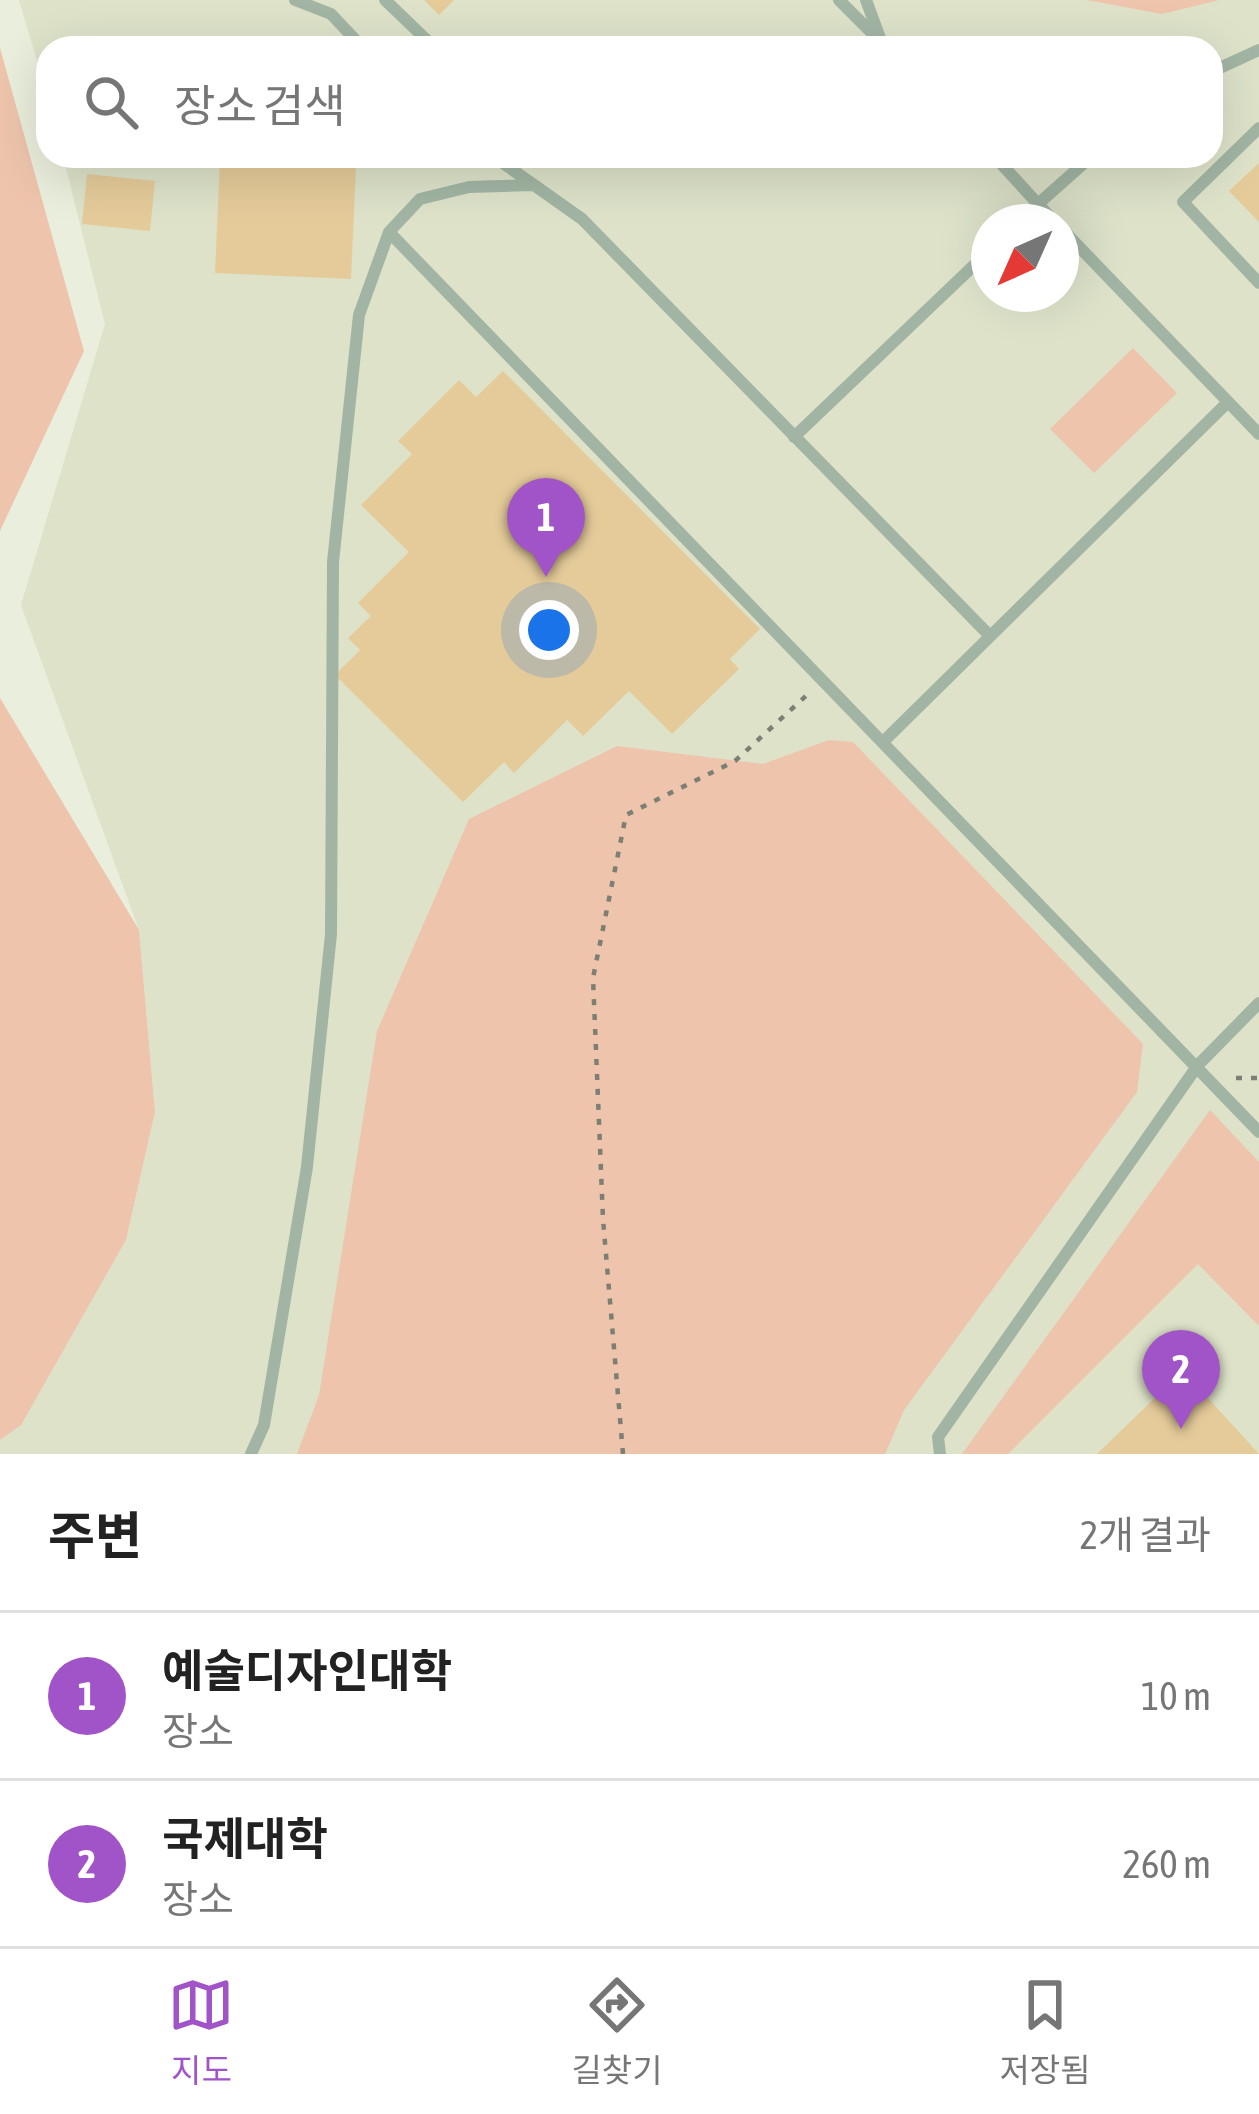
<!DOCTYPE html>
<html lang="ko">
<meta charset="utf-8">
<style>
:root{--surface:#fff;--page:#f2f2f2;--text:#222;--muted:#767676;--line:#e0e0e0;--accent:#a054c7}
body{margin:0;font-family:"Asap Condensed","Noto Sans KR",sans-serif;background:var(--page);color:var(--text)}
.compass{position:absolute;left:971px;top:204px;width:108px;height:108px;border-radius:50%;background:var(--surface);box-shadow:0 12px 48px #0002;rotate:225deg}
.you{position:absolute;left:549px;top:630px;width:42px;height:42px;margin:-30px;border:9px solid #fff;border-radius:50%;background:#1a73e8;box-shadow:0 0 0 18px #1a73e833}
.badge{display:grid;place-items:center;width:78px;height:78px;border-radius:50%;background:var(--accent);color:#fff;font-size:39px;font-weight:700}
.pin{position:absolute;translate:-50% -99px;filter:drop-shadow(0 3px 6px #0008)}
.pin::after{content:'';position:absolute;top:63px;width:42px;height:36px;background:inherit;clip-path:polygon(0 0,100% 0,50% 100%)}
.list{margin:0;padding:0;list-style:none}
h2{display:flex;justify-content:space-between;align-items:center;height:156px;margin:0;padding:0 48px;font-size:51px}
h2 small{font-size:39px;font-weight:400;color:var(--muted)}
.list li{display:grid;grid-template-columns:78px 1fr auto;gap:36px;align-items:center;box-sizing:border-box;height:168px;padding:0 48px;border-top:3px solid var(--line)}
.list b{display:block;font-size:45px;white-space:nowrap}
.list p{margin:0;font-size:39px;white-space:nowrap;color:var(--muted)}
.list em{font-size:39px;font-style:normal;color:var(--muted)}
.icon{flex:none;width:66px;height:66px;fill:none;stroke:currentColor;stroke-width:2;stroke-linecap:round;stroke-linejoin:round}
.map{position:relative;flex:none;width:1259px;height:1454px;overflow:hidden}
.search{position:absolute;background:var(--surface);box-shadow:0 12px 48px #0002;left:36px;right:36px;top:36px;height:132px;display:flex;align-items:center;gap:30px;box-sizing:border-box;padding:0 42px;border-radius:36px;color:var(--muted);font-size:45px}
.sheet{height:492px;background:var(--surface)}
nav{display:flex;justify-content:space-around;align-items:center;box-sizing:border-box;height:168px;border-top:3px solid var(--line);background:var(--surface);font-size:33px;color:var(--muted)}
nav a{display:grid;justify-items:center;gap:6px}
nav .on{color:var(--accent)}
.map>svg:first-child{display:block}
.built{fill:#dde2c9;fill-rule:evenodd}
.green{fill:#eec4ac}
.building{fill:#e5cb9a}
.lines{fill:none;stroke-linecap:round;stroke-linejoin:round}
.path{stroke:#7d7f74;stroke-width:4.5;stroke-dasharray:6 9;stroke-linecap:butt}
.service{stroke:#a2b5a4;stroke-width:12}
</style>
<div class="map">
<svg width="1259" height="1454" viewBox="0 0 1259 1454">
<rect width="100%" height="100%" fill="#eaeedc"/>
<path class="built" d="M19 0H1259V1454H0V1440L21 1424 126 1240 155 1112 139 930 21 605 105 324 63 156H1211V48H48V98ZM989 222H1061V294H989Z"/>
<path class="green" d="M1087 0H1219L1162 14Z
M0 48 84 351 0 531Z
M1133 348 1177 393 1094 473 1050 429Z
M0 698 139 930 155 1112 126 1240 21 1425 0 1440Z
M829 740 853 742 1143 1044 1137 1092 904 1410 885 1454H297L319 1395 377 1031 469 819 617 746 763 764Z
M1210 1110 1259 1162V1326L1198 1264 1008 1454H962Z"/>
<path class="building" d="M424 0H454L439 15Z
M220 161 356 167 351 279 215 273Z
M1259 163V222L1229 191Z
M87 174 155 181 150 231 82 224Z
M503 371 760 629 730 659 739 669 672 734 629 691 583 736 567 720 514 773 504 762 463 802 335 675 360 650 348 638 371 616 358 603 409 552 361 505 412 454 398 441 459 380 476 397Z
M1198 1387 1259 1454H1097L1160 1393 1176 1409Z"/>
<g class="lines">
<path class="path" d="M1236 1078H1259
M623 1454 603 1219 593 978 626 815 735 761 808 694"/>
<path class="service" d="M295 0 331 14 363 48
M385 0 435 48
M839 0 883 44
M866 0 880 38
M1211 72 1259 50
M1259 128 1183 202 1259 283
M994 156 1038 204 1092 156
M534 185 582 219 990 636
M1019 222 1038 204 1055 222
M1061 228 1259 434
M389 232 1259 1132
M794 437 989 251
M884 741 1228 402
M251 1454 264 1425 307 1167 331 934 333 562 359 315 389 232 420 199 469 187 534 185 493 156
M940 1454 938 1437 1198 1065 1259 1003"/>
</g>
</svg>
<svg class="compass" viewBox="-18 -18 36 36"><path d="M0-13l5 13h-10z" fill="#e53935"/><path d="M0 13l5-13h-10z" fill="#767676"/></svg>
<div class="you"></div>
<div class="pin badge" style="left:546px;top:577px">1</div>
<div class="pin badge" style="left:1181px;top:1429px">2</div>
<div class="search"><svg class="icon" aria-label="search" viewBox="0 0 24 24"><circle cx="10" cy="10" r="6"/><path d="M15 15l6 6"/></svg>장소 검색</div>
</div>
<section class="sheet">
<h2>주변<small>2개 결과</small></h2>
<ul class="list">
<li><span class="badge">1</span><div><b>예술디자인대학</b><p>장소</p></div><em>10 m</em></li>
<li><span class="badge">2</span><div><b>국제대학</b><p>장소</p></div><em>260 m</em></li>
</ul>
</section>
<nav>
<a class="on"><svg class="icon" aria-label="map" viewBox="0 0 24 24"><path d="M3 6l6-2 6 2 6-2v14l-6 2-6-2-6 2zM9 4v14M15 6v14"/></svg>지도</a>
<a><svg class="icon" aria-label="directions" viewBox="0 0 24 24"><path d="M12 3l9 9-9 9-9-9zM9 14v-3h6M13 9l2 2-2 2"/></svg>길찾기</a>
<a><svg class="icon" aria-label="saved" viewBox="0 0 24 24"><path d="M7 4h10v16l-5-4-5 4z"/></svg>저장됨</a>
</nav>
